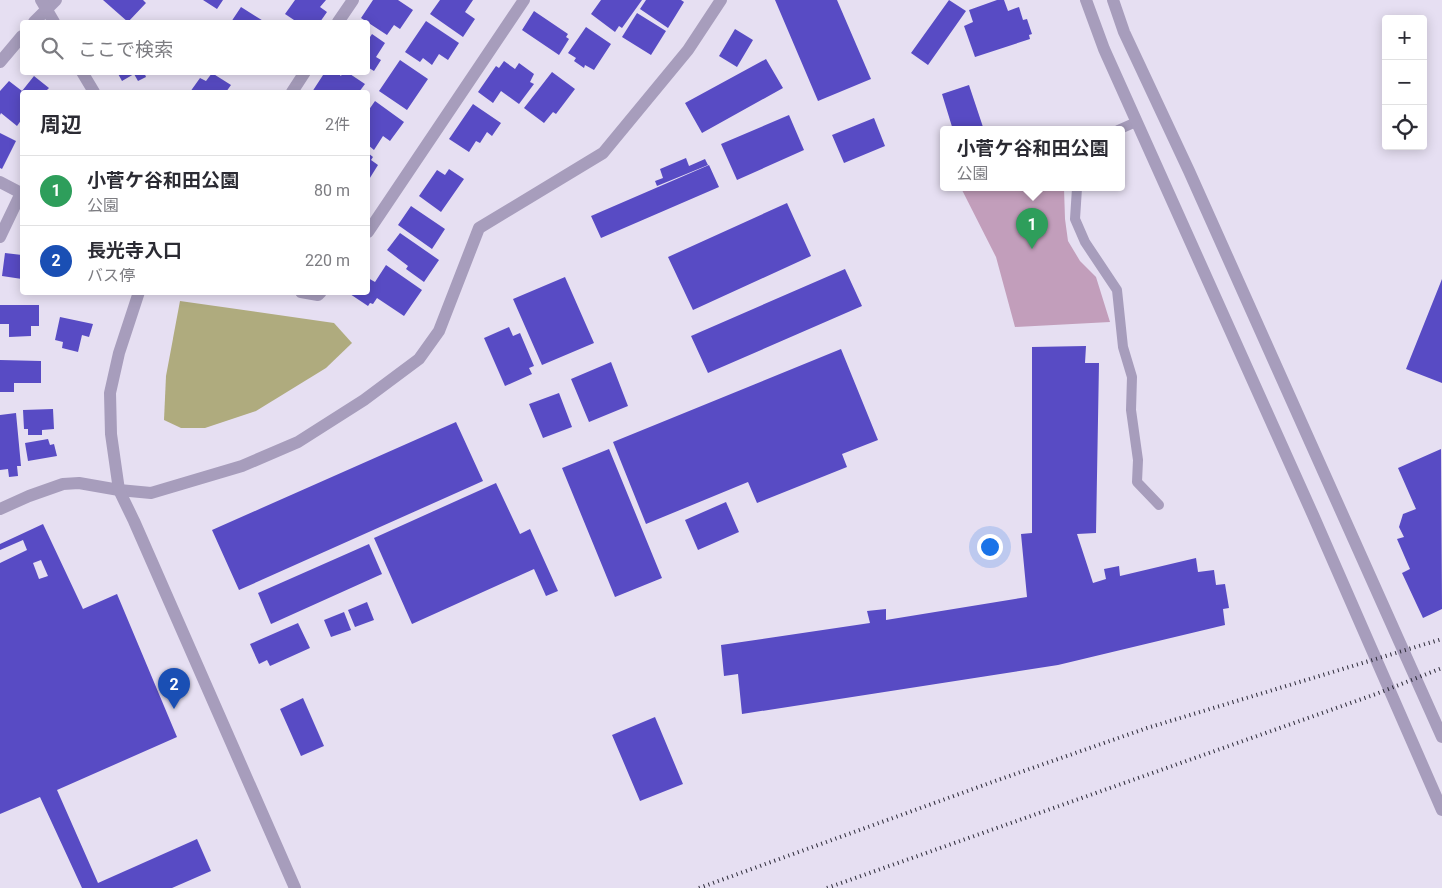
<!DOCTYPE html>
<html lang="ja">
<meta charset="utf-8">
<style>
:root{--surface:#fff;--page:#f7f7f7;--text:#2b2b33;--muted:#7c7c81;--line:#e1e1e2;--accent:#5a561f}
body{margin:0;font-family:Roboto,"Noto Sans JP",sans-serif;background:var(--page);color:var(--text)}
.controls{position:absolute;right:15px;top:15px;display:grid;overflow:hidden;border-radius:5px;box-shadow:0 2px 12px #0003}
.controls button{width:45px;height:45px;display:grid;place-items:center;padding:0;border:0;border-bottom:1px solid var(--line);background:var(--surface);color:var(--text);font:25px sans-serif}
.you{position:absolute;left:989px;top:546px;width:18px;height:18px;margin:-12px;border:4px solid #fff;border-radius:50%;background:#1a73e8;box-shadow:0 0 0 8px #1a73e833}
.badge{display:grid;place-items:center;width:32px;height:32px;border-radius:50%;background:var(--accent);color:#fff;font-size:16px;font-weight:700}
.pin{position:absolute;translate:-50% -41px;filter:drop-shadow(0 1px 2px #0008)}
.pin::after{content:'';position:absolute;top:26px;width:18px;height:15px;background:inherit;clip-path:polygon(0 0,100% 0,50% 100%)}
.popup{position:absolute;left:940px;top:126px;width:185px;height:65px;box-sizing:border-box;display:grid;place-content:center;border-radius:5px;background:var(--surface);filter:drop-shadow(0 1px 4px #0005);font-size:16px;white-space:nowrap;color:var(--muted)}
.popup b{font-size:19px;color:var(--text)}
.popup::after{content:'';position:absolute;left:50%;top:100%;margin-left:-10px;border:10px solid transparent;border-top-color:var(--surface)}
.list{margin:0;padding:0;list-style:none}
h2{display:flex;justify-content:space-between;align-items:center;height:65px;margin:0;padding:0 20px;font-size:21px}
h2 small{font-size:16px;font-weight:400;color:var(--muted)}
.list li{display:grid;grid-template-columns:32px 1fr auto;gap:15px;align-items:center;box-sizing:border-box;height:70px;padding:0 20px;border-top:1px solid var(--line)}
.list b{display:block;font-size:19px;white-space:nowrap}
.list p{margin:0;font-size:16px;white-space:nowrap;color:var(--muted)}
.list em{font-size:16px;font-style:normal;color:var(--muted)}
.icon{flex:none;width:28px;height:28px;fill:none;stroke:currentColor;stroke-width:2;stroke-linecap:round;stroke-linejoin:round}
.map{position:relative;flex:none;width:1442px;height:888px;overflow:hidden}
.search{position:absolute;background:var(--surface);box-shadow:0 2px 12px #0003;left:20px;top:20px;width:350px;height:55px;display:flex;align-items:center;gap:12px;box-sizing:border-box;padding:0 18px;border-radius:5px;color:var(--muted);font-size:19px}
.panel{position:absolute;background:var(--surface);box-shadow:0 2px 12px #0003;left:20px;top:90px;width:350px;height:205px;border-radius:5px}
.map>svg:first-child{display:block}
.green{fill:#c29ebb}
.water{fill:#afab7e}
.building{fill:#584bc4;fill-rule:evenodd}
.lines{fill:none;stroke-linecap:round;stroke-linejoin:round}
.service{stroke:#a79dbc;stroke-width:10}
.minor{stroke:#a79dbc;stroke-width:12}
.tertiary{stroke:#a79dbc;stroke-width:12}
.rail{stroke:#2c2a38;stroke-width:4;stroke-dasharray:1 4;stroke-linecap:butt}
</style>
<div class="map">
<svg width="1442" height="888" viewBox="0 0 1442 888">
<rect width="100%" height="100%" fill="#e6dff2"/>
<path class="green" d="M961 188H1064L1065 219 1068 241 1080 261 1096 277 1110 322 1015 327 996 257Z"/>
<path class="water" d="M180 301 334 323 352 343 326 368 256 411 205 428H181L164 420 166 376Z"/>
<path class="building" d="M103 0H143L146 3 128 22Z
M203 0H223L217 9Z
M295 0H326L320 7 327 12 320 22H297L285 14Z
M373 0H398L413 10 400 29 394 25 387 35 361 18Z
M440 0H473L465 12 475 19 463 37 430 14Z
M601 0H642L622 28 619 26 615 32 591 14Z
M646 0H681L684 2 668 28 640 9Z
M775 0H837L871 79 818 101Z
M949 0 966 11 928 65 911 53Z
M997 0H1004L1008 11 1019 7 1023 20 1027 19 1032 34 1029 35 1030 39 975 57 964 26 973 22 969 10Z
M241 7 265 22H231Z
M534 11 568 34 566 37 569 39 559 55 522 30Z
M637 13 666 31 651 55 622 37Z
M426 21 459 43 448 60 439 54 432 65 423 58 420 62 405 52Z
M586 27 611 44 594 70 585 65 584 68 574 61 576 58 568 53Z
M735 29 753 40 737 67 719 56Z
M372 34 385 43 376 57 381 60 374 71 369 68 368 71V40Z
M766 59 783 88 702 133 685 103Z
M400 60 428 79 407 110 379 91Z
M504 61 515 69 519 63 534 74 530 82 534 84 519 104 501 91 493 103 478 92 496 66 499 68Z
M117 72H144L146 77 138 81 134 74 122 81Z
M325 72H336L341 76 343 72H347L365 84 359 92H312Z
M552 72 575 89 556 114 553 112 544 123 524 108Z
M212 73 231 85 226 92H190L200 78 206 81Z
M34 76 49 88 45 92H22V119L17 126 1 113 0 115V91L9 81 22 91Z
M969 85 984 130H953L942 94Z
M375 101 404 122 390 141 383 136 374 150 368 145V111Z
M473 104 501 123 492 136 487 132 480 143 476 141 469 152 449 139Z
M789 115 804 150 737 180 721 144Z
M874 118 885 146 844 163 832 135Z
M0 133 16 141 2 169 0 168Z
M368 153 373 157 371 160 378 165 368 181Z
M686 158 689 166 705 159 708 165 657 186 655 181 663 178 660 169Z
M709 165 719 187 601 238 591 216Z
M449 169 464 179 441 212 419 196 437 170 445 175Z
M787 203 811 256 693 310 668 257Z
M411 206 445 229 432 249 398 225Z
M400 233 439 260 424 282 406 269 408 266 387 250Z
M5 253 22 255V279L2 276Z
M386 265 422 290 404 316 377 298 373 304 370 303 368 306 347 292H368V278L375 282Z
M845 269 862 306 708 373 691 336Z
M565 277 594 343 542 365 513 299Z
M1442 279V383L1406 369Z
M0 305H39V326H31V336L9 337V324H0Z
M60 317 93 324 89 337 82 335 78 352 62 348 63 342 55 340Z
M509 327 513 336 520 333 534 366 529 368 532 374 505 386 484 338Z
M1086 346 1085 363H1099L1096 533 1077 534 1093 583 1106 579 1104 569 1119 566 1120 576 1196 558 1198 572 1214 570 1216 585 1225 584 1229 608 1223 609 1225 625 1058 665 742 714 738 674 724 676 721 645 870 623 867 611 886 609V620L1027 597 1021 534 1032 533V347Z
M841 349 878 440 842 454 847 467 757 503 748 482 646 524 613 442Z
M0 360 41 361V383H14V392H0Z
M611 362 628 406 589 422 571 379Z
M559 393 572 427 543 438 529 404Z
M53 409 54 429 42 430V435H28V429H24L23 410Z
M16 413 21 466H17L18 476 9 477 8 469 0 470V415Z
M456 422 483 481 239 590 212 530Z
M48 439 50 445 54 444 57 456 28 461 25 443Z
M609 449 662 578 615 597 562 468Z
M1441 449 1442 609 1423 618 1402 573 1410 569 1397 539 1404 537 1399 527 1403 514 1416 509 1398 468Z
M496 483 520 534 530 529 558 591 546 596 534 569 412 624 374 538Z
M726 502 739 532 698 550 685 520Z
M43 524 83 609 117 594 177 737 57 790 98 883 197 839 211 871 172 888H82L40 797 0 814V563L27 550 23 540 0 550V544ZM41 560 48 576 39 579 33 563Z
M369 544 382 574 271 624 258 593Z
M367 602 374 620 355 627 348 610Z
M344 612 351 630 331 637 324 620Z
M298 623 310 648 270 666 267 660 259 664 250 644Z
M303 698 324 746 301 756 280 709Z
M655 717 683 784 640 801 612 735Z"/>
<g class="lines">
<path class="service" d="M1118 130 1136 122
M1077 188 1075 219 1085 242 1117 290 1123 347 1132 377 1131 410 1138 460 1137 482 1159 505"/>
<path class="minor" d="M34 22 56 0
M338 22 353 0
M0 62 22 36
M292 92 305 72
M0 182 21 193 0 237
M368 232 524 0
M301 292 318 295 321 292
M0 509 29 496 63 484 79 483 119 490 151 493 242 466 298 442 364 400 419 359 439 331 479 228 603 153 688 50 721 0"/>
<path class="tertiary" d="M41 0 54 22
M1086 0 1104 49 1313 515 1442 810
M1113 0 1124 32 1189 171 1442 737
M82 72 94 92
M139 292 119 353 110 393 111 434 119 490 134 521 295 888"/>
<path class="rail" d="M699 888 998 780 1147 728 1442 639
M827 888 1376 694 1442 668"/>
</g>
</svg>
<div class="controls">
<button>+</button>
<button>−</button>
<button><svg class="icon" aria-label="locate" viewBox="0 0 24 24"><circle cx="12" cy="12" r="6"/><path d="M12 2v4M12 18v4M2 12h4M18 12h4"/></svg></button>
</div>
<div class="you"></div>
<div class="pin badge" style="left:1032px;top:249px;background:#2e9e5b">1</div>
<div class="popup"><b>小菅ケ谷和田公園</b>公園</div>
<div class="pin badge" style="left:174px;top:709px;background:#1a4fb4">2</div>
<div class="search"><svg class="icon" aria-label="search" viewBox="0 0 24 24"><circle cx="10" cy="10" r="6"/><path d="M15 15l6 6"/></svg>ここで検索</div>
<section class="panel">
<h2>周辺<small>2件</small></h2>
<ul class="list">
<li><span class="badge" style="background:#2e9e5b">1</span><div><b>小菅ケ谷和田公園</b><p>公園</p></div><em>80 m</em></li>
<li><span class="badge" style="background:#1a4fb4">2</span><div><b>長光寺入口</b><p>バス停</p></div><em>220 m</em></li>
</ul>
</section>
</div>
